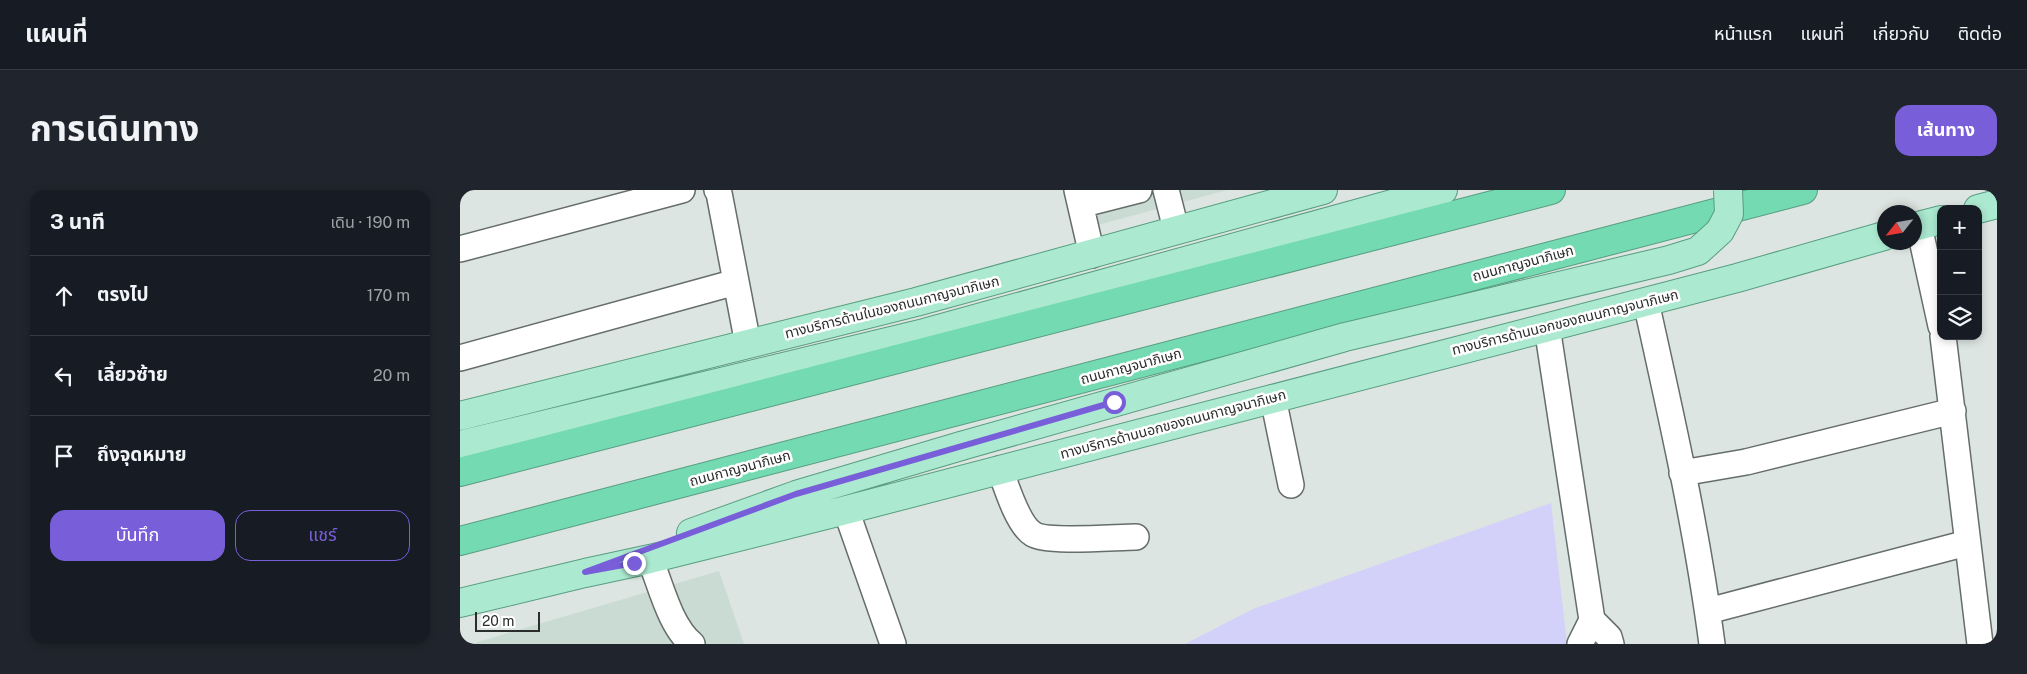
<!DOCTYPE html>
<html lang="th">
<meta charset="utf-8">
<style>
:root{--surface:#171b24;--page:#20242c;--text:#f1f3f6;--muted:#9ea1a6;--line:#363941;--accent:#785fd9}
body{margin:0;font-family:"Public Sans","Noto Sans Thai",sans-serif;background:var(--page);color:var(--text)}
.controls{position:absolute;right:15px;top:15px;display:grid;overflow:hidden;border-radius:10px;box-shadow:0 2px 8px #0003}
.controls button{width:45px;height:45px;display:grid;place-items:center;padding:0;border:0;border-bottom:1px solid var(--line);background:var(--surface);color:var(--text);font:25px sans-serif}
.compass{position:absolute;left:1417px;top:15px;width:45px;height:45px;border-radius:50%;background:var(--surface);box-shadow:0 2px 8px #0003;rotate:239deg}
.scale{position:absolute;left:15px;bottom:12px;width:65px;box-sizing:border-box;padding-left:5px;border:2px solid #2a2d2b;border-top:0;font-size:14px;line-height:18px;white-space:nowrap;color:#2a2d2b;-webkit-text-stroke:4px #fff;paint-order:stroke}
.stop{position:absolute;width:15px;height:15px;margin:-11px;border:4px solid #785fd9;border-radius:50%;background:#fff}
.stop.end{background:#785fd9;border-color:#fff;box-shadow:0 1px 5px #0008}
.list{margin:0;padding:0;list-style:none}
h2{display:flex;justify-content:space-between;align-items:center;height:65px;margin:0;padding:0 20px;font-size:21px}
h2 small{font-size:16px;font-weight:400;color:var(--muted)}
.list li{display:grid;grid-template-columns:32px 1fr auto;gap:15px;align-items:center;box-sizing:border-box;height:80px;padding:0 20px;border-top:1px solid var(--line)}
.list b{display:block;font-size:19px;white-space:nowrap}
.list em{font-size:16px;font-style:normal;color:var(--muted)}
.actions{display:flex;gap:10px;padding:15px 20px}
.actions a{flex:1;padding:11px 0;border:1px solid var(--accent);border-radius:15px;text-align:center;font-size:18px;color:var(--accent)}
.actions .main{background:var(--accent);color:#fff}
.icon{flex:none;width:28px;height:28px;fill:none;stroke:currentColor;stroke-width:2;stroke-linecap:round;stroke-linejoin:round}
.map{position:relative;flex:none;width:1537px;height:454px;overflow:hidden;border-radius:15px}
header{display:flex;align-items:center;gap:30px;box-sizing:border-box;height:70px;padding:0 25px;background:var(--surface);border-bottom:1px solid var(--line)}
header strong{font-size:24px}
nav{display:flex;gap:28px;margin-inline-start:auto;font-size:18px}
.intro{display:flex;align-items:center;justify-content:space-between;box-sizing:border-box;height:120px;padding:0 30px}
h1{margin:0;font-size:35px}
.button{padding:12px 22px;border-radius:15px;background:var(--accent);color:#fff;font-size:18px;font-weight:700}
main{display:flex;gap:30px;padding:0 30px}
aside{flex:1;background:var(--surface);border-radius:15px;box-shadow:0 2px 8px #0003}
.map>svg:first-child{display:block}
.built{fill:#cadbd3}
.green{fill:#d3d0fa}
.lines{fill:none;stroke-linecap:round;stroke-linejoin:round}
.minor-casing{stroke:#666e6a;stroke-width:28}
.major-casing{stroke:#599d82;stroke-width:30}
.highway-casing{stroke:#599d82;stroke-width:30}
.minor{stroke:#fff;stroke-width:25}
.major{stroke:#abe9d0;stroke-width:28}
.highway{stroke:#73dab1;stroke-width:28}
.major-bridge-casing{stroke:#599d82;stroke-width:30;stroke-linecap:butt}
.major-bridge{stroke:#abe9d0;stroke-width:28}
.route{stroke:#785fd9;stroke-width:6}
.labels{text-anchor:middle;stroke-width:5;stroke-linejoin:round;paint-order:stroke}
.street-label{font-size:14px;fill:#2a2d2b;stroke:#fff}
</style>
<header>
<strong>แผนที่</strong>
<nav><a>หน้าแรก</a><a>แผนที่</a><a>เกี่ยวกับ</a><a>ติดต่อ</a></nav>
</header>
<div class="intro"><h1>การเดินทาง</h1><a class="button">เส้นทาง</a></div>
<main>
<aside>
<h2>3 นาที<small>เดิน · 190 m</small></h2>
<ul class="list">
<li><svg class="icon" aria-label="ahead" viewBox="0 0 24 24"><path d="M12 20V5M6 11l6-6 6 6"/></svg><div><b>ตรงไป</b></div><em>170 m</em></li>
<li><svg class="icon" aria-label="left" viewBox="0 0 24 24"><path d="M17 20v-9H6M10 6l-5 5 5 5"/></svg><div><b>เลี้ยวซ้าย</b></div><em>20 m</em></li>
<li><svg class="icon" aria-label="arrive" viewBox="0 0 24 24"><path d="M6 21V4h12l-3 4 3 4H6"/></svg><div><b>ถึงจุดหมาย</b></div></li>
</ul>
<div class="actions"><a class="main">บันทึก</a><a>แชร์</a></div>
</aside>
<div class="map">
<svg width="1537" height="454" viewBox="0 0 1537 454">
<rect width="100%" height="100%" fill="#dce5e1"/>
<path class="built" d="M630 0H767L638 35Z
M259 381 284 454H11Z"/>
<path class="green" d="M1091 313 1107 454H725L793 419Z"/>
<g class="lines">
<defs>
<path id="minor" d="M257 0 259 3 288 154
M617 0 632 65
M706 0 716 39
M632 12 679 0
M1459 36 1481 136
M0 59 222 0
M1186 112C1211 225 1237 339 1252 454
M1087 137 1132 430 1120 454
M1483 146 1520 454
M0 168 276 92
M813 208 831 295
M540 279C546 296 558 335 573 344 587 353 656 347 676 347
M1222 283 1286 272 1493 221
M386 320 433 454
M190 369C201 396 210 436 232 454
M1248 421 1507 353
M1132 430 1149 447 1151 454"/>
<path id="major" d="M1518 19 1537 14
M1454 37 1481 30
M0 226 456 112 863 0
M0 255 464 143 983 0
M231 343 336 305 501 256
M0 413 125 383 190 369 386 320 1277 88 1424 46"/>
<path id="highway" d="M0 282 1091 0
M0 351 1343 0"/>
</defs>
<use href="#minor" class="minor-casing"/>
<use href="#major" class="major-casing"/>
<use href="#highway" class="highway-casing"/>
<use href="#minor" class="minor"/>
<use href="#major" class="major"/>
<use href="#highway" class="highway"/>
<defs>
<path id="major-bridge" d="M501 256 885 147 1209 70 1238 61 1260 41 1269 24 1268 0"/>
</defs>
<use href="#major-bridge" class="major-bridge-casing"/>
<use href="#major-bridge" class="major-bridge"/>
</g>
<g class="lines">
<path class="route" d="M174 373 125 382 336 304 654 212"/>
</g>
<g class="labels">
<g class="street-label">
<text transform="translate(1063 73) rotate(-15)" y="5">ถนนกาญจนาภิเษก</text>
<text transform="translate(432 117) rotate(-14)" y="5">ทางบริการด้านในของถนนกาญจนาภิเษก</text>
<text transform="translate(1105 132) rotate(-14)" y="5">ทางบริการด้านนอกของถนนกาญจนาภิเษก</text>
<text transform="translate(671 176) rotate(-15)" y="5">ถนนกาญจนาภิเษก</text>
<text transform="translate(713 234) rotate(-15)" y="5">ทางบริการด้านนอกของถนนกาญจนาภิเษก</text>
<text transform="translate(280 278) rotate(-15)" y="5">ถนนกาญจนาภิเษก</text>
</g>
</g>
</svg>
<div class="controls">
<button>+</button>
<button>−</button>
<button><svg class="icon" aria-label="layers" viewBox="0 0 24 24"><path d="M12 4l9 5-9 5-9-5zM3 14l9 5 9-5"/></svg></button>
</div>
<svg class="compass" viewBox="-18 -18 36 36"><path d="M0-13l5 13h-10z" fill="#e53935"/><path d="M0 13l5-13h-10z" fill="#9ea1a6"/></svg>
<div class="scale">20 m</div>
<div class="stop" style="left:654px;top:212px"></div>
<div class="stop end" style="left:174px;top:373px"></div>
</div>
</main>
